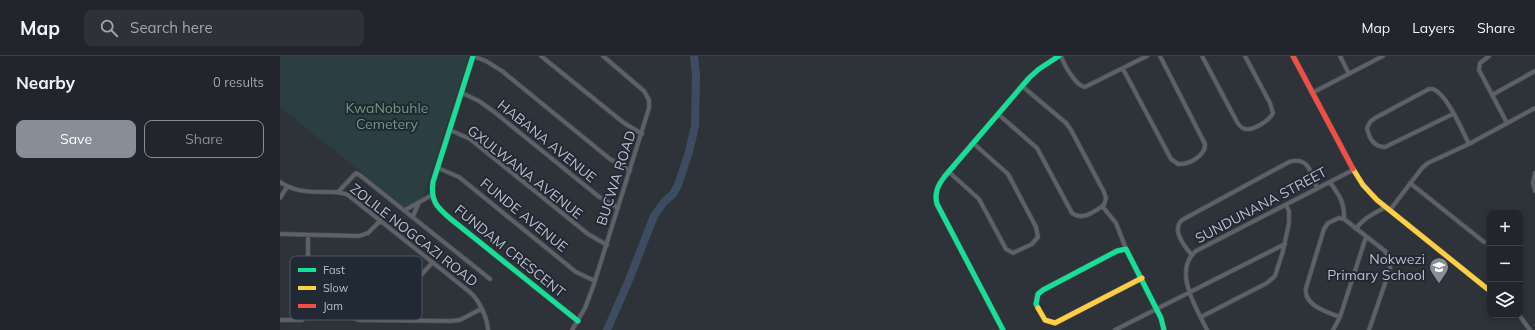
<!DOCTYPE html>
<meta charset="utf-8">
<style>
:root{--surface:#22262c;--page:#2e3238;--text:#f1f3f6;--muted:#a2a5a9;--line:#3f4348;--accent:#888e98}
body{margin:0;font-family:Mulish,sans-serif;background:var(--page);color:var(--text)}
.controls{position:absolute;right:12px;bottom:12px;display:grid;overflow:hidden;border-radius:8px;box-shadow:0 2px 6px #0003}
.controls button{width:36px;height:36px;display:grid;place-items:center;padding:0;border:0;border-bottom:1px solid var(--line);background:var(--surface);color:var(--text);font:20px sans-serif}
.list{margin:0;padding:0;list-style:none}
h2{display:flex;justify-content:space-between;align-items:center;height:52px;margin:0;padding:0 16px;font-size:17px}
h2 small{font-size:13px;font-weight:400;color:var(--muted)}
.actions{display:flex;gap:8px;padding:12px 16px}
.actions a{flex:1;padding:9px 0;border:1px solid var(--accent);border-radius:8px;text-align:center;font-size:14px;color:var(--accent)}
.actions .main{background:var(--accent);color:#fff}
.icon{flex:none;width:22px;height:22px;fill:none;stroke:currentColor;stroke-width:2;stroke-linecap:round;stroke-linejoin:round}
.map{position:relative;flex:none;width:1255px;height:274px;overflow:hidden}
header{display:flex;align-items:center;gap:24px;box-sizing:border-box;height:56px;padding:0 20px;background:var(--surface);border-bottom:1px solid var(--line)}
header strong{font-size:19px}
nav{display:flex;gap:22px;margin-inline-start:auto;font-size:14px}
.search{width:280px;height:36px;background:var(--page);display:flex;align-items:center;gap:10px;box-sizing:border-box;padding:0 14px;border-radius:8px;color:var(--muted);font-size:15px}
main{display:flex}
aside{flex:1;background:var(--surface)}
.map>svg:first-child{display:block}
.green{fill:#2b3e41}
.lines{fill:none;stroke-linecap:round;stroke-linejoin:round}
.river{stroke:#3d4c63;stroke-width:8}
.street-casing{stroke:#4c4f55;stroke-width:5}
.fast-casing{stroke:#4c4f55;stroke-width:6}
.slow-casing{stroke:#4c4f55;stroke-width:6}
.jam-casing{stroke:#4c4f55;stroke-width:6}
.street{stroke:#5e6168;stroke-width:3.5}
.fast{stroke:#16e098;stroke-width:5}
.slow{stroke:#ffcf43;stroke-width:5}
.jam{stroke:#f24e42;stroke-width:5}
.labels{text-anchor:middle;stroke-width:4;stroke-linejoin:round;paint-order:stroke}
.park-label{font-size:14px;fill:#72997c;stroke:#212935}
.street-label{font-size:14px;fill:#b9bfca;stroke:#212935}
.poi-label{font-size:14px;fill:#b9bfca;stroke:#212935;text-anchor:end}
.key{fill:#212935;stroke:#4f5662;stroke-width:1}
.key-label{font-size:11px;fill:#b9bfca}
</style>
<header>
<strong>Map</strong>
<div class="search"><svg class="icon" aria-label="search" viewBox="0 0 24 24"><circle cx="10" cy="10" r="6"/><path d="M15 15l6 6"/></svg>Search here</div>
<nav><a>Map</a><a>Layers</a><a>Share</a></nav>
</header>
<main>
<aside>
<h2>Nearby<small>0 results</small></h2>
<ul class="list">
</ul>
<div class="actions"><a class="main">Save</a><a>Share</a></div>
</aside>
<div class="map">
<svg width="1255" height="274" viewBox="0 0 1255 274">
<rect width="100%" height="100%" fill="#2e333a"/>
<path class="green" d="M0 0H189L143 142 126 152 0 51Z"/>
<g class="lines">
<path class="river" d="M327 274 349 224 374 160 384 146 393 138 398 129 409 96 415 70 416 18 414 0"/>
<defs>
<path id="street" d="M193 0 206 5 222 15 330 103 350 115
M261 0 344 67 362 78
M781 0C784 9 796 30 805 31L867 0
M922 0 956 64C958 68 961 72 965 73 973 75 990 64 993 57L990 47 965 0
M1060 0 1069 18
M1209 0 1200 7 1199 14 1227 67
M843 13 891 103 898 108C908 109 926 100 925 88L880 0
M182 37 199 45 213 55 318 140 338 152
M1032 37 1103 0
M1212 39 1255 15
M718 58 757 92 792 157C802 165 814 156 824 149L826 142 824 136 791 74 786 67 742 30
M1173 58 1105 91C1094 91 1089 82 1087 72L1090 66 1095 62 1149 33H1153C1167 38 1182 74 1189 88
M170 74 190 83 308 178 327 189
M158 112 179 121 296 216 315 225
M669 116 699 143 726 193 733 197 752 188 758 181 756 171 728 118 693 87
M1255 117 1253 127 1255 135
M0 126C13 135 27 136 43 136 52 136 60 135 68 139L191 237C200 246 207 261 208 274
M1050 126C1059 139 1065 147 1064 163
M1130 127 1204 186
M59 135 76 117 81 120 210 223
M0 142 7 131
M822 150 836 167 846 193
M125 154 152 139
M1110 154 1142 112 1148 107 1189 88 1255 52
M133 160 138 149
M1076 173C1083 162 1095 157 1106 151
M0 178 79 180 88 177 101 164
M912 199C904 190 891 174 902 164L1009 106C1029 100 1031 117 1037 132
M153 206 141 219 134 221 71 222 70 252 73 262 80 264 171 265 180 264 201 253
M1239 259 1250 274
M921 261 987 227 995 220 1003 195 1009 167V155L1006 149
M1060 261C1047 256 1023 249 1026 232L1044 173 1048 167 1059 162 1064 163 1105 195 1110 204V213L1089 274
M0 264H22L28 257V179
M292 274 305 252 313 231 369 52V44L364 35 323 0
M835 274 1005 188
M927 274C917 253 892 215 916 195L1073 114
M1053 274 1060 261 1086 181"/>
<path id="fast" d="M193 0 153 126C150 146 158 152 172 164L298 265
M758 252 756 248 758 238 763 234 837 195 846 193 881 262 884 274
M723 274 657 148C654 137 658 129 665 120L749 22 759 13 779 0"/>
<path id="slow" d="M1073 113 1083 129 1097 144 1210 235
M758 252 765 264 775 267 862 222"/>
<path id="jam" d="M1013 0 1073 113"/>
</defs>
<use href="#street" class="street-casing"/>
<use href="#fast" class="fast-casing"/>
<use href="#slow" class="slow-casing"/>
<use href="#jam" class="jam-casing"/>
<use href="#street" class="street"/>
<use href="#fast" class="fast"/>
<use href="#slow" class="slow"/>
<use href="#jam" class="jam"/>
</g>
<defs>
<symbol id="school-pin" viewBox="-11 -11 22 30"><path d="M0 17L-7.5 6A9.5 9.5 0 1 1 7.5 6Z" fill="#888e98" stroke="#212935"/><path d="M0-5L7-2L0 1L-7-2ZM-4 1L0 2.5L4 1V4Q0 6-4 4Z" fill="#fff"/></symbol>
</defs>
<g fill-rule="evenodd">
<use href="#school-pin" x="1148" y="200" width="22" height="30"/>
</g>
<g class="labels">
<g class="park-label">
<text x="107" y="57">KwaNobuhle<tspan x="107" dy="16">Cemetery</tspan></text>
</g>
<g class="street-label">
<text transform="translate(267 85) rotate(39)" y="5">HABANA AVENUE</text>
<text transform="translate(245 116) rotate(38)" y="5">GXULWANA AVENUE</text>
<text transform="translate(336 122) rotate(-72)" y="5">BUCWA ROAD</text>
<text transform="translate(981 149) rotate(-28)" y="5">SUNDUNANA STREET</text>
<text transform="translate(244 159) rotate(39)" y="5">FUNDE AVENUE</text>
<text transform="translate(134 179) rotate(38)" y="5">ZOLILE NOGCAZI ROAD</text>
<text transform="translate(230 195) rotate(39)" y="5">FUNDAM CRESCENT</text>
</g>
<g class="poi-label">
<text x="1145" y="208">Nokwezi<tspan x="1145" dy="16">Primary School</tspan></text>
</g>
</g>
<rect x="10" y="200" width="132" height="64" rx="6" class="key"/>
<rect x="18" y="212" width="18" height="4" fill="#16e098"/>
<rect x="18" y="230" width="18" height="4" fill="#ffcf43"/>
<rect x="18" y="248" width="18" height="4" fill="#f24e42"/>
<g class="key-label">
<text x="43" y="218">Fast</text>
<text x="43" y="236">Slow</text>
<text x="43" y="254">Jam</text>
</g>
</svg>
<div class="controls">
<button>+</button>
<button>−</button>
<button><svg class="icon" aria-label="layers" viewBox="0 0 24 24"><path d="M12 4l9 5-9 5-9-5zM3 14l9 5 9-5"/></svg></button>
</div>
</div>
</main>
